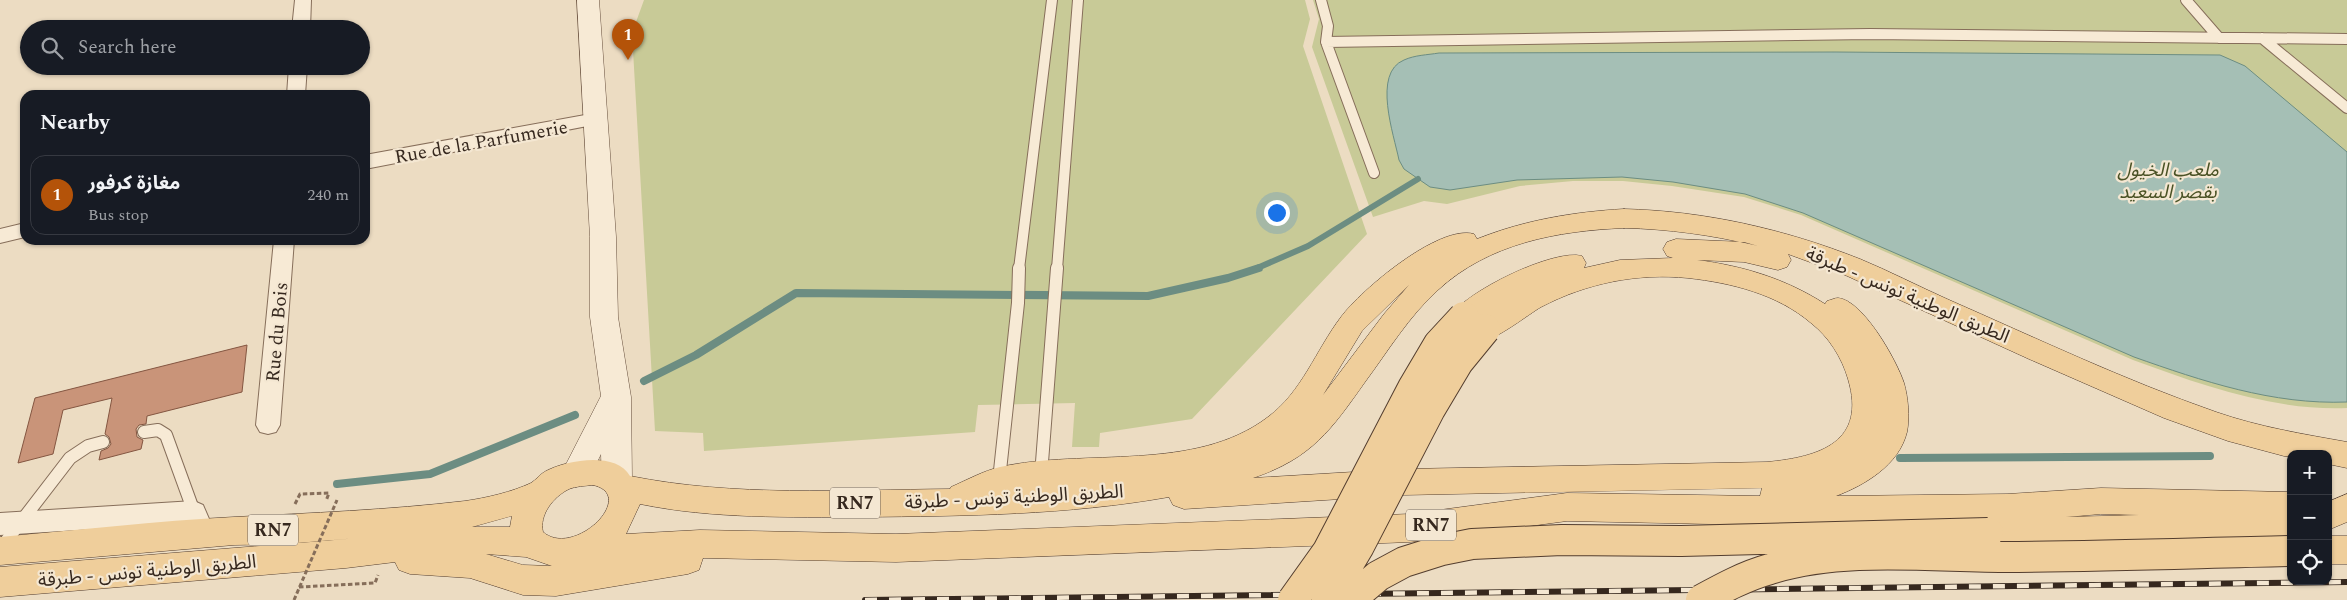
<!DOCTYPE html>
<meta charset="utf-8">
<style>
:root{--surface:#171b24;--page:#20242c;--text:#f1f3f6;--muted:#9ea1a6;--line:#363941;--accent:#b45309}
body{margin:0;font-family:Spectral,"Noto Sans Arabic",serif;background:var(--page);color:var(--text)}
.controls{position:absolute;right:15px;bottom:15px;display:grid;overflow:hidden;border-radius:10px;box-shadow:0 1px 4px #0004}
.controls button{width:45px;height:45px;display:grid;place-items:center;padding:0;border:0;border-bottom:1px solid var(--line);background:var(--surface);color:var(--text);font:25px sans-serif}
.you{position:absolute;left:1276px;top:212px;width:18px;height:18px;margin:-12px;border:4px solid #fff;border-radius:50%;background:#1a73e8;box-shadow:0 0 0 8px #1a73e833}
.badge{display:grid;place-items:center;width:32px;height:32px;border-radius:50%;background:var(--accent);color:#fff;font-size:16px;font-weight:700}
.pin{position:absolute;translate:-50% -41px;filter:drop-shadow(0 1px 2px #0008)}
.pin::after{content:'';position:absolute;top:26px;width:18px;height:15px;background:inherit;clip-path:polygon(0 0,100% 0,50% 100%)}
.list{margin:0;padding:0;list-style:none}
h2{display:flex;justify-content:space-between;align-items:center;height:65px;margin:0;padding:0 20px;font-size:21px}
h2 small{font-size:16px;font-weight:400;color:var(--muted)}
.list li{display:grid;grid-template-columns:32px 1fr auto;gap:15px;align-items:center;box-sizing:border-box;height:80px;margin:0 10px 10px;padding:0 10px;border:1px solid var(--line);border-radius:15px}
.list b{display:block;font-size:19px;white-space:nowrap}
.list p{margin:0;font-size:16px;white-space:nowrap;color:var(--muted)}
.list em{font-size:16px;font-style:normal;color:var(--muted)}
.icon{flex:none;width:28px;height:28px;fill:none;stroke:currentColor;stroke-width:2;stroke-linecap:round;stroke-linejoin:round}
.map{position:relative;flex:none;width:2347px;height:600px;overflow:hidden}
.search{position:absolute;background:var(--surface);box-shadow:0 1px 4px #0004;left:20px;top:20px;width:350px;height:55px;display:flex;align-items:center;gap:12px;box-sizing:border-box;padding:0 18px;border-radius:28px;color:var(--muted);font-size:19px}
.panel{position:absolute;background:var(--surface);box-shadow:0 1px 4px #0004;left:20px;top:90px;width:350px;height:155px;border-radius:15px}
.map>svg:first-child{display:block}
.green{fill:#c8ca97}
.water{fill:#a5bfb5;stroke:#6c8d82}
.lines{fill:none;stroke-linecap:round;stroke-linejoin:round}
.stream-far1{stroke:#6c8d82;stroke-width:6}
.stream{stroke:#6c8d82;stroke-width:8}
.building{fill:#c99479;stroke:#845641}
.lane-far1-casing{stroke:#866e5a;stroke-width:12}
.lane-casing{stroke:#866e5a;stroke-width:14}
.street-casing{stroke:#866e5a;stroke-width:2}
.secondary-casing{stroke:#674f3d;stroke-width:1}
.primary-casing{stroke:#533d2e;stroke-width:1}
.path{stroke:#866e5a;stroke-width:3;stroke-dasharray:4.5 2.5;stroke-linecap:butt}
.lane-far1{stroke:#f7ead5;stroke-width:10}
.lane{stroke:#f7ead5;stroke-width:12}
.street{fill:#f7ead5;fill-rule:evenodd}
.secondary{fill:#f7ead5;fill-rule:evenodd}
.primary{fill:#efce9b;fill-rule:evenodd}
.rail-casing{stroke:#36281e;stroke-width:6}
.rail{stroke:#f4e7d2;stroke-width:4.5;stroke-dasharray:12;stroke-linecap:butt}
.primary-bridge-casing{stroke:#533d2e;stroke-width:32;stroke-linecap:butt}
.path-bridge{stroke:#866e5a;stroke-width:3;stroke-dasharray:4.5 2.5;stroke-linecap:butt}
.primary-bridge{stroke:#efce9b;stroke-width:30}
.labels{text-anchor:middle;stroke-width:4.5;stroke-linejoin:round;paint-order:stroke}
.shield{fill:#f4e7d2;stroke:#6f6154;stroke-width:1}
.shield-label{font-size:18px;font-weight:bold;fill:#36281e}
.street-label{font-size:19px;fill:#36281e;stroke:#f4e7d2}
.park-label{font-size:19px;font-style:italic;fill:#4a5225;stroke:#f4e7d2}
</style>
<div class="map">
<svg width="2347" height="600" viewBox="0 0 2347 600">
<rect width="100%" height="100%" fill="#ecdcc2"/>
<path class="green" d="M644 0H1305L1310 19 1303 46 1367 234 1192 419 1100 433 1099 447H1072L1075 403 978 405 975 432 704 451 703 433 655 431 632 33Z
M1313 0H2347V408C2274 411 2201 385 2133 360L1801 215 1744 197 1672 186 1623 181H1573L1520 186 1447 204 1424 201 1373 217 1312 47 1319 19Z"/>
<path class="water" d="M1835 52 2220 55 2245 66 2347 152V402C2273 405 2202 381 2134 357L1803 213 1745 194 1673 182 1622 177 1517 180 1450 190 1430 187 1404 169 1399 160C1394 135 1372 73 1404 60 1415 55 1427 55 1439 53Z"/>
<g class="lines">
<path class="stream-far1" d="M1255 269 1308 246 1418 179"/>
<path class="stream" d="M644 381 696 355 796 293 1148 296 1228 278 1259 268
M1900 458 2210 456
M337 484 430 474 575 415"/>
</g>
<path class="building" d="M247 345 242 392 147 416 146 424 139 425 136 429 137 437 143 440 141 449 99 460 101 451 108 448 111 444 109 437 105 434 112 398 63 410 53 454 18 463 35 398Z"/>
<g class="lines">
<defs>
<path id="lane-far1" d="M1321 0 1328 26 1326 42 1374 173
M2186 0 2219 38
M2262 38 2347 108
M1326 42 1870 34 2347 39
M1019 269 1052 0
M1057 269 1078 0"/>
<path id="lane" d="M144 432 158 430 166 435 194 512
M1041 475 1057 268
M999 480 1018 303 1019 268
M0 549 70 458 88 446 103 442"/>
<path id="street" d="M295 0H311L310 29H292Z
M289 66H307L305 95H287Z
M596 113 603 115 605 119 603 123 365 169V155Z
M25 223V237L0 243V229Z
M274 240H294L280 425 276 432 268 434 260 432 256 425Z
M194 501 203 505 216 535 213 543 204 546 195 543 187 523 0 535V513Z"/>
<path id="secondary" d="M577 0H599L616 237 618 317 631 397 632 481 628 490 617 494 606 490 602 481 601 454 587 483 576 487 565 483 561 474 601 396 590 317V237Z"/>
<path id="primary" d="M1624 209C1705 211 1784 229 1860 259 1889 271 1918 286 1947 299 2036 338 2124 380 2216 412 2259 427 2303 434 2347 442V468L2328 464V454H2291V457L2284 456 2228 441 2164 418 2029 359 1845 275 1788 254 1791 260 1787 267 1778 270 1744 262 1697 260C1744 266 1786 279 1825 304L1827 301C1831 300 1835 298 1838 298 1863 300 1897 361 1904 383 1908 397 1910 417 1907 432 1899 465 1865 485 1836 496L2008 494 2101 488 2291 492V538H2211L2145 543 1988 547 1977 543 1972 533 1977 523 1980 522 1712 524 1567 521 1410 542 896 562 703 558 699 570 688 574 556 596 523 595 470 578 410 574 399 570 395 562 346 568 0 597V567L358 538 287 544 234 545 0 565V537C78 530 156 521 234 517 311 513 388 510 465 501 486 498 512 492 531 483 536 480 540 474 546 471 567 460 616 451 630 476 735 497 844 490 950 489L951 487C967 480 983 471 1000 467 1085 448 1195 473 1268 417 1302 392 1316 350 1341 317 1361 290 1439 224 1474 234L1477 239C1525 220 1573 212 1624 209ZM1624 228C1669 229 1711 235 1754 245L1758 246 1744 242 1676 239 1667 242 1663 249 1667 256 1673 258 1620 260 1584 268 1586 263 1582 256C1555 248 1464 292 1450 317L1454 325 1464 328 1473 325 1471 329 1475 337C1478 338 1483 340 1486 339 1497 339 1529 314 1541 307 1587 283 1637 273 1688 278 1732 283 1777 294 1811 323 1829 337 1842 358 1848 379 1867 442 1820 457 1767 462L1404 469 1253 478C1312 458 1331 430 1365 382 1388 351 1409 316 1438 290 1489 243 1557 231 1624 228ZM1409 285 1384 314 1323 395 1362 331ZM593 485C639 495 574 559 543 532 539 515 553 497 569 489 576 486 585 486 593 485ZM1762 488 1760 496 1567 493 1410 514 896 534 700 530 626 534 640 504C713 519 789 517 863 517 966 516 1067 515 1169 497L1173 505 1184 509 1404 495ZM2101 514 2139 515 2066 517ZM512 516 510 527H472ZM486 554 526 557 552 566 523 565Z
M2347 494V522L2328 530V502Z
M2328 536H2347V564H2328Z"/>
</defs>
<use href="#lane-far1" class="lane-far1-casing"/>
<use href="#lane" class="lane-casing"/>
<use href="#street" class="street-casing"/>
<use href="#secondary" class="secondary-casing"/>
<use href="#primary" class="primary-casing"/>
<path class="path" d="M295 504 300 494 329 493 326 501
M299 587 375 583 378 575"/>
<use href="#lane-far1" class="lane-far1"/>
<use href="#lane" class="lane"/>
<use href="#street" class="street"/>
<use href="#secondary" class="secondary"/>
<use href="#primary" class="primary"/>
<defs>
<path id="rail" d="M865 600 2347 582"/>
</defs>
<use href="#rail" class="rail-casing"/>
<use href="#rail" class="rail"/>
<defs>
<path id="primary-bridge" d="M1293 600 1328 551 1413 388 1439 344 1464 317
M1327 600 1359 546 1430 409 1458 362 1485 329
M1350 600 1378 576 1404 562 1442 550 1472 544 1562 540 1681 541 1988 533
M1701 600C1723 588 1745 576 1770 569 1846 545 1939 558 2018 557 2109 556 2200 553 2291 551"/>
</defs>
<use href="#primary-bridge" class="primary-bridge-casing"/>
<path class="path-bridge" d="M294 600 337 500"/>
<use href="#primary-bridge" class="primary-bridge"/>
</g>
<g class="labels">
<g class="shield">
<rect x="830" y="487.5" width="50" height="31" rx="4"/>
<rect x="1406" y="509.5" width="50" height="31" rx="4"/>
<rect x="248" y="514.5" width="50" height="31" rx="4"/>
</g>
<g class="shield-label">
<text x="855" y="509">RN7</text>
<text x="1431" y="531">RN7</text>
<text x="273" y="536">RN7</text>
</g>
<g class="street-label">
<text transform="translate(481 141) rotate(-10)" y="7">Rue de la Parfumerie</text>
<text transform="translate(1908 294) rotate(23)" y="7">الطريق الوطنية تونس - طبرقة</text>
<text transform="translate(276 332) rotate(-85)" y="7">Rue du Bois</text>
<text transform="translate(1014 496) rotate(-3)" y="7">الطريق الوطنية تونس - طبرقة</text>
<text transform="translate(147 570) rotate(-5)" y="7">الطريق الوطنية تونس - طبرقة</text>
</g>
<g class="park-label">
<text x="2168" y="176">ملعب الخيول<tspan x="2168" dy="22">بقصر السعيد</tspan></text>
</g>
</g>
</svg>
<div class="controls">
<button>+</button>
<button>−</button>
<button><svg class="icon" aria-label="locate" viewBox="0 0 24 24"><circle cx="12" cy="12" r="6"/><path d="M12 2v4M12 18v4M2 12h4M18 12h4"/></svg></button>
</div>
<div class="you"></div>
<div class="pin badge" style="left:628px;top:60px">1</div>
<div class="search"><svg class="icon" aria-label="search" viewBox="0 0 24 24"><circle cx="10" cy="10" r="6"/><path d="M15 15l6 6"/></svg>Search here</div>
<section class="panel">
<h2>Nearby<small></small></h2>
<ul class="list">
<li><span class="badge">1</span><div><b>مغازة كرفور</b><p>Bus stop</p></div><em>240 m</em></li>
</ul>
</section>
</div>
